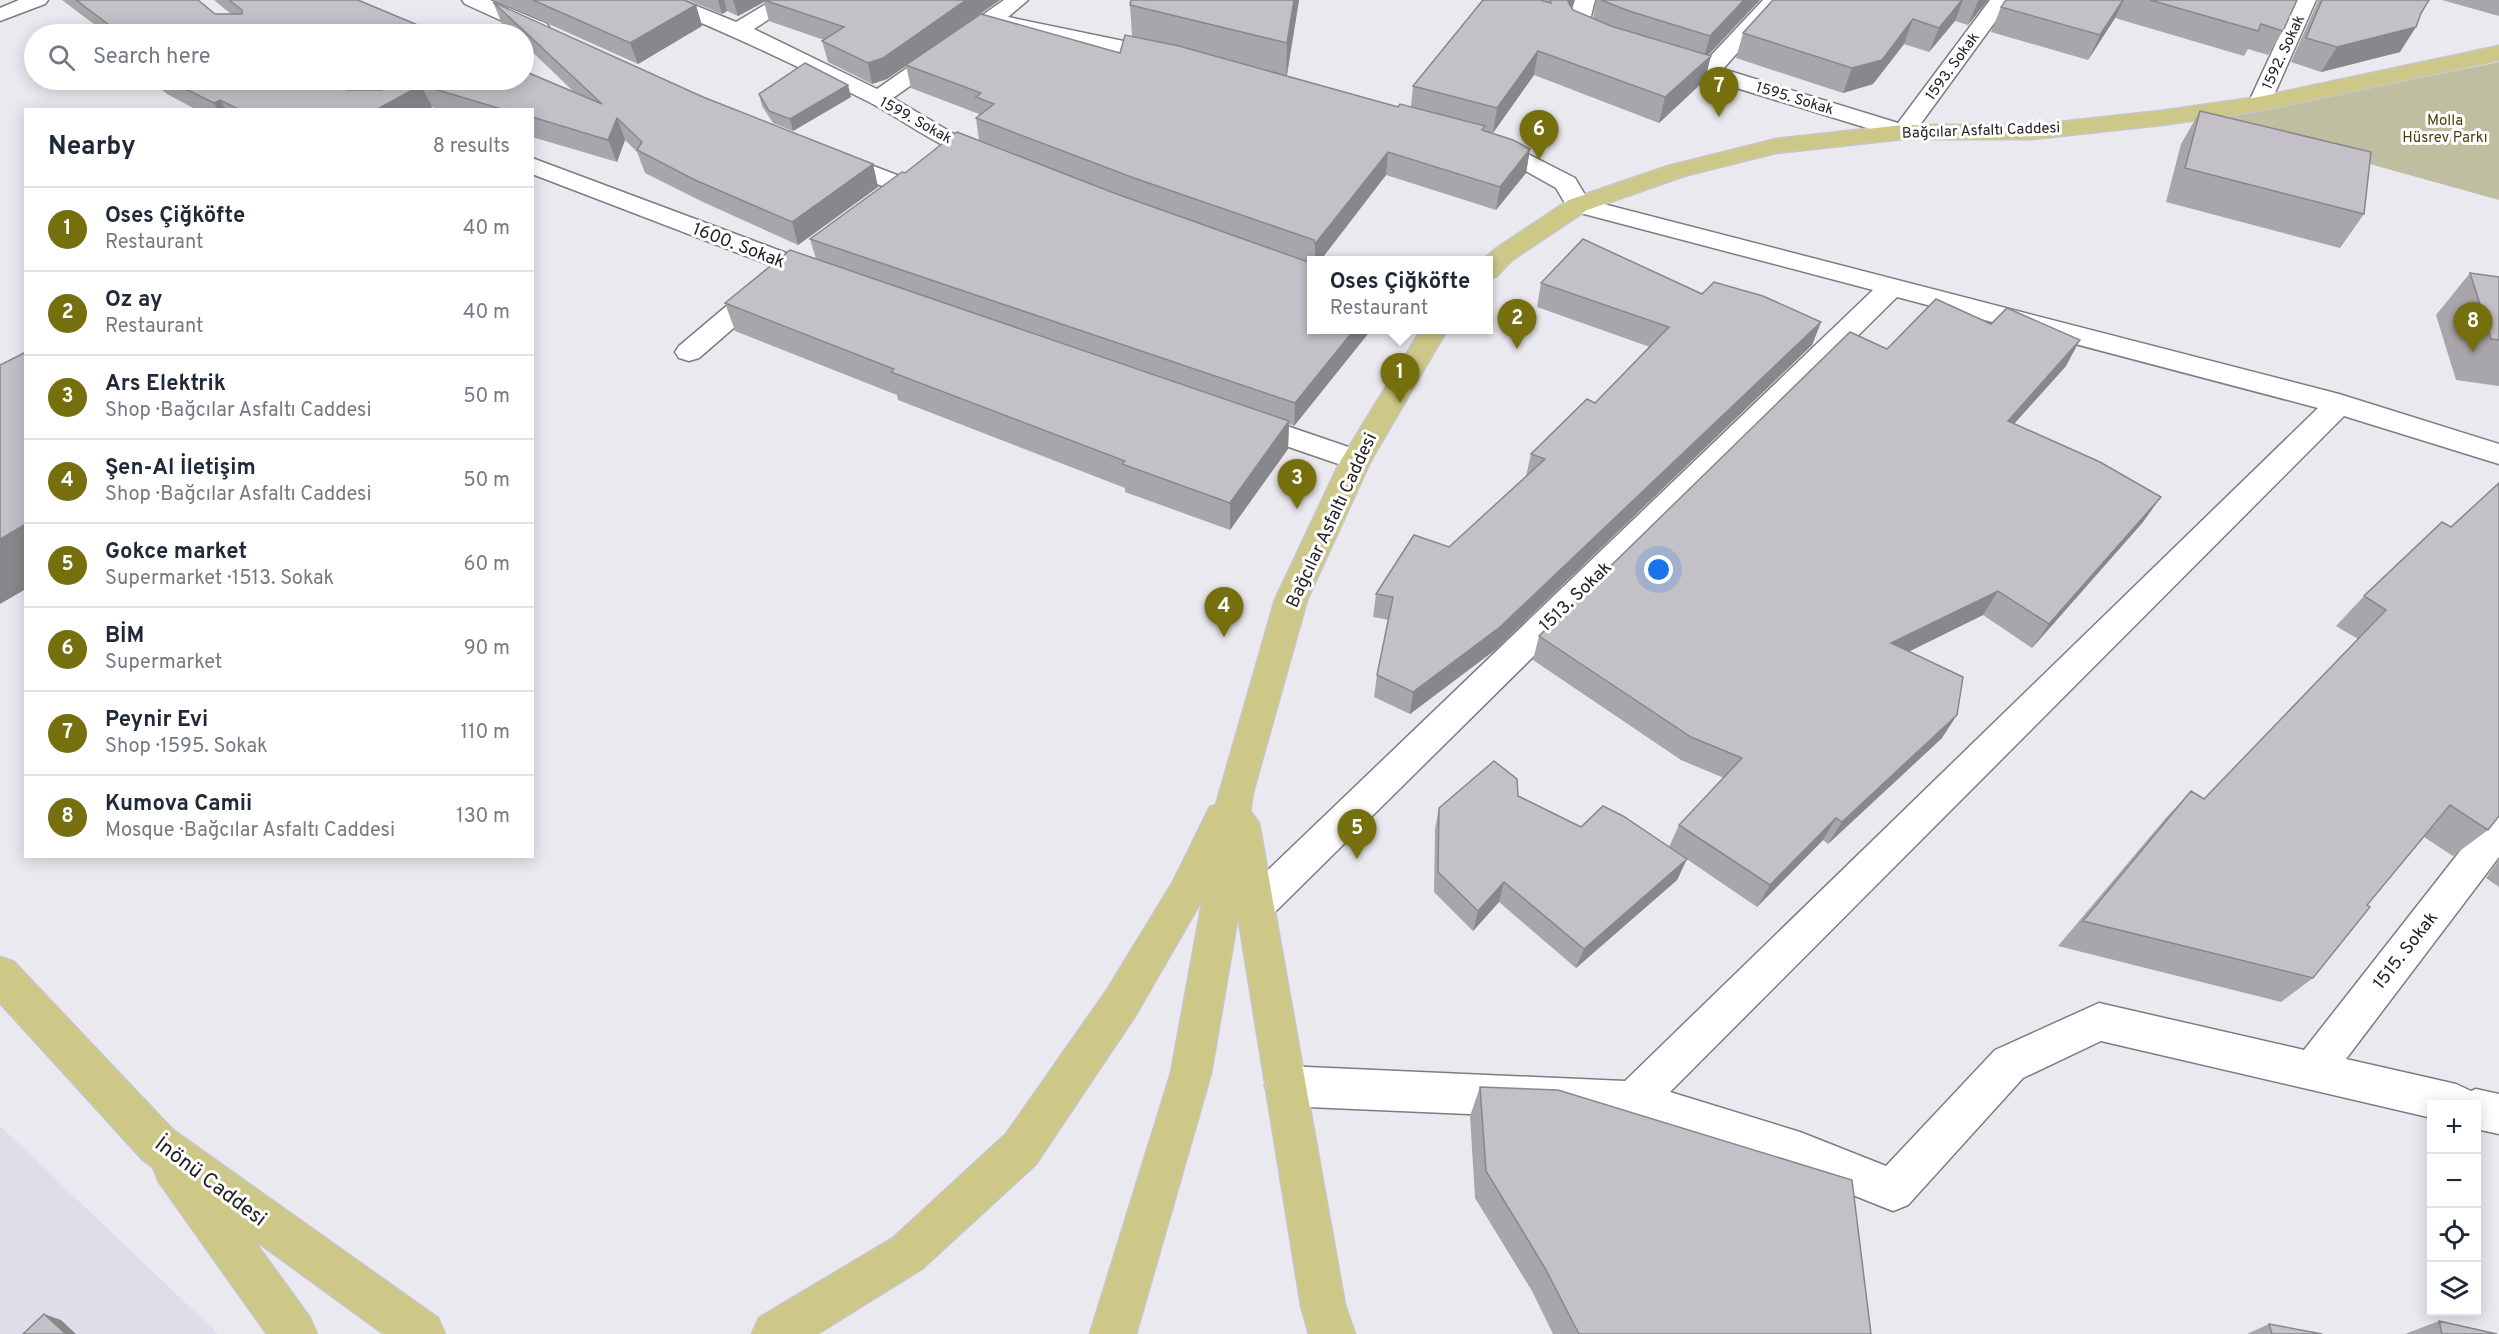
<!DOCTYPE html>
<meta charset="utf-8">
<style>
:root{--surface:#fff;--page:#f6f6f7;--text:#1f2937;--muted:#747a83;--line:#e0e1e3;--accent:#766f0e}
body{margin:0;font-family:Overpass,sans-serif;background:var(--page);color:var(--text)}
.controls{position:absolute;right:18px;bottom:18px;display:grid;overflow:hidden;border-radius:0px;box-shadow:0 3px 15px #0003}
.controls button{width:54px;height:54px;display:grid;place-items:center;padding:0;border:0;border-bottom:2px solid var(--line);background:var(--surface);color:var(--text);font:30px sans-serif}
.you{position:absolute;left:1659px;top:570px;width:21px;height:21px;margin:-15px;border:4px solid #fff;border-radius:50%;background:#1a73e8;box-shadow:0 0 0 9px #1a73e833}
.badge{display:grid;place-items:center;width:39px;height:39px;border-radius:50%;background:var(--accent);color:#fff;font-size:20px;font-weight:700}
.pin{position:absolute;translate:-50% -50px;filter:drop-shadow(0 2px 3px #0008)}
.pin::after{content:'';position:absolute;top:32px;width:21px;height:18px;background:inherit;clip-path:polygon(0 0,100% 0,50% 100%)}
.popup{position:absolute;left:1307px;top:256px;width:186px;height:78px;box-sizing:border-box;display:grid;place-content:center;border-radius:0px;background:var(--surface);filter:drop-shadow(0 2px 4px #0005);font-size:20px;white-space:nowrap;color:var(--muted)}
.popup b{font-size:22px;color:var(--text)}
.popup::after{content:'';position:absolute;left:50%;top:100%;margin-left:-12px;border:12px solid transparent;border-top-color:var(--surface)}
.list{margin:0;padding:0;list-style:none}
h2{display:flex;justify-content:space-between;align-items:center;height:78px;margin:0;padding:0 24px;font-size:26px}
h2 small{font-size:20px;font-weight:400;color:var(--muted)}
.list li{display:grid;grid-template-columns:39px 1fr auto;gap:18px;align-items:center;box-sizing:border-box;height:84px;padding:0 24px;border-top:2px solid var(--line)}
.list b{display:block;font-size:22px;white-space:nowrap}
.list p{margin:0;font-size:20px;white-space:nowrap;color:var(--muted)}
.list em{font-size:20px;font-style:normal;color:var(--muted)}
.icon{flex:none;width:33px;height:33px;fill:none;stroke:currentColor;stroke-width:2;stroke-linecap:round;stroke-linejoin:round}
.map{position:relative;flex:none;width:2499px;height:1334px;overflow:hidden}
.search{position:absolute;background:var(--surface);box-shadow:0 3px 15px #0003;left:24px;top:24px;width:510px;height:66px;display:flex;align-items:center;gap:15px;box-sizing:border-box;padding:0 21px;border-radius:33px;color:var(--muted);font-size:22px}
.panel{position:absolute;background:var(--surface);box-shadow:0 3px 15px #0003;left:24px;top:108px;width:510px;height:750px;border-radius:0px}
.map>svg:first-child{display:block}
.built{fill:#e0ddea}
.green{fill:#c0bea1}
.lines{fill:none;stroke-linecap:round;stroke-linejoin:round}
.minor-casing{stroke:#7d7c82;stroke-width:3}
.major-casing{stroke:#c6c6c6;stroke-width:3}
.minor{fill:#fff;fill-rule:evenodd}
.major{fill:#cec888;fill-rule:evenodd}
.wall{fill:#a8a6ab}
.shaded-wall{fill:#88878b}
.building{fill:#c3c1c7;stroke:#88878b;stroke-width:1.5}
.labels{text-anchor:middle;stroke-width:6;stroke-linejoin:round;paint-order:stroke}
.far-street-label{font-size:15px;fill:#232225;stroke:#fff}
.far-park-label{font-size:15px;fill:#47420c;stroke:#fff}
.street-label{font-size:18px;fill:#232225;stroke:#fff}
.near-street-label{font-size:21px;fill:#232225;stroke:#fff}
</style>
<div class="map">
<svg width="2499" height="1334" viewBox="0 0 2499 1334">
<rect width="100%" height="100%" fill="#ebe9f0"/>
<path class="built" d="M0 1126 218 1334H0Z"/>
<path class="green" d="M2499 62V200L2212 120Z"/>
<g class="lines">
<defs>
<path id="minor" d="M19 0H48L45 4 0 21V8Z
M462 0H490L547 24 550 29 547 34H531L465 4Z
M653 0H682L736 22 773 0H798L754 29 877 89 1004 0H1028L1008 17 1167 50 1175 52 1178 57 1175 62 1167 64 994 27 893 98 954 134 997 151 1001 156 997 161 989 163C943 152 908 122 867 101 798 66 728 33 656 4Z
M1575 0H1595L1589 24 1614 34 1617 39 1614 44C1601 47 1574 38 1566 27Z
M1763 0H1784L1723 69 1898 123 1990 0H2011L1911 137 1903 139 1655 63 1652 58 1655 53 1663 51 1704 63Z
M2296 0H2316L2270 104 2267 109H2251L2248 104Z
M1489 134 1575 178 1588 200 2339 394 2499 444V464L2344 416 1670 1092 1800 1132 1886 1166 1995 1050 2099 1003 2304 1050 2486 818 2499 814V857L2346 1059 2456 1084 2471 1091 2476 1089 2499 1094V1134L2476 1129V1104H2432V1118L2101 1041 2023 1078 1908 1205 1893 1211 1800 1174 1633 1121 1285 1106 1271 1100 1265 1086 1271 1072 1285 1066 1625 1081 2318 408 1897 297 1269 918 1256 923 1243 918 1237 906 1243 894 1873 290 1569 210 1556 188 1481 146 1477 141 1481 136Z
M834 151 910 180 913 185 910 190 901 192 892 190 826 163 822 158 826 153Z
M532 158 829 269 833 275 829 281 820 283 811 281 532 174Z
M764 280 773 282 777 288 773 294 699 358 689 361 679 358 675 352 679 346 755 282Z
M1246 412 1366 453 1371 460 1366 467 1356 470 1236 429 1232 422 1236 415Z"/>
<path id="major" d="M2499 46V60L2259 111 2161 125 2031 139H1903L1776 153 1684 176 1587 210 1512 260 1497 276 1488 278V260H1483L1494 250 1569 200 1668 166 1776 139 1903 125H2031L2161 111 2259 97Z
M1421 330H1447L1371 460 1307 600 1253 792 1250 811 1259 823 1345 1305 1355 1334H1309L1301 1305 1238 915 1211 1073 1136 1334H1090L1171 1073 1203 898 1135 1016 1036 1164 923 1268 817 1334H752L759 1318 893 1238 1006 1134 1107 990 1173 882 1210 807 1216 805 1275 600 1341 460Z
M0 957 14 962 173 1130 438 1318 445 1334H384L252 1238 310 1318 317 1334H267L159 1182 153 1167 143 1160 0 1003Z"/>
</defs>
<use href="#minor" class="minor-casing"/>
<use href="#major" class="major-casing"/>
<use href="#minor" class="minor"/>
<use href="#major" class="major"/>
</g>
<path class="wall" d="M62 0H198L215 14H231L214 0H358L439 34H107Z
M495 0H684L696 5 702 26 638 64Z
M688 0H1000L941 41 1120 53 1132 36 1130 5 1131 0H1299L1287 76 1398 107 1411 106 1413 86 1483 0H1574L1571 7 1573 10 1593 18 1596 0H1760L1709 55 1705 80 1659 123 1534 75 1493 133 1484 131 1530 149 1526 173 1496 210 1386 175 1320 261H1311V330H1371L1294 426 1289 424 1288 449 1230 530 1125 492V488L898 400 897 395 735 331 725 303 816 259 810 239 905 173 979 141 976 118 979 116V114L911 88 906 66 887 79 872 84 828 62 822 41 824 40 769 21 764 2 738 16 727 11 722 14Z
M1773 0H1988L1968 25 1955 21 1929 52 1904 44 1873 84 1843 93 1736 58 1743 33Z
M2006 0H2297L2283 31 2268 55 2248 49 2244 56 2115 18 2088 60 1991 32 2001 7Z
M2317 0H2429L2400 52 2321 72 2291 62 2318 1Z
M2442 0H2499V16Z
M493 2 703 97 873 164 878 187 798 245 703 202 645 173 637 152 625 140 617 162 532 137V110H440L432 107 428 110H197L167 94 150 80H321L347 90H359L335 80H524L575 93 524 44V34H514L502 24Z
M848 85 851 97 793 131 773 123 762 106 759 94Z
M2200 111 2364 214 2340 248 2166 202 2181 144Z
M2470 273 2499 277V386L2456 380 2436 315Z
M1541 283 1702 294 1821 322 1812 345 1495 650 1410 714 1374 697 1377 675 1389 620 1373 617 1376 594 1449 547 1526 476 1531 454 1595 403 1650 347 1537 307Z
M1887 349 2066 366 2014 424 2143 522 2032 648 1983 615 1909 651 1942 738 1828 844 1823 840 1757 907 1669 847 1679 825 1724 778 1681 760 1533 660 1539 636Z
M2442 522 2488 830 2453 856 2424 837 2367 905 2313 978 2281 1002 2058 946 2165 819 2191 791 2204 799 2358 639 2336 626 2364 596Z
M1518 796 1581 827 1687 859 1677 880 1576 968 1499 902 1473 931 1434 892 1435 829 1439 808Z
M2499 860V887L2486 878Z
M1480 1087 1871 1334H1553L1532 1291 1475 1198 1470 1116Z
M2439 1321 2497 1334H2405Z
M2269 1324 2322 1334H2247Z"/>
<path class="shaded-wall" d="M718 0H724L727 11 722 14Z
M733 0H768H764V2L738 16Z
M966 0H1000L887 79 872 84 868 63Z
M1294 0H1299L1286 79 1287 43Z
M1569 0H1574L1564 26Z
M1744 0H1760L1703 60 1710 36Z
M1962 0H1963L1955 21 1929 52 1939 28Z
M1979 0H1988L1968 25 1978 1Z
M2123 0H2124L2115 18 2088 60 2100 35Z
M696 5 702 26 638 64 630 43Z
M1913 19 1904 44 1873 84 1843 93 1852 68Z
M2416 27 2400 52 2321 72 2337 47Z
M1538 51 1534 75 1493 133 1497 108Z
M1711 56 1705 80 1659 123 1665 97Z
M421 85 432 107 428 110H376Z
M848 85 851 97 793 131 790 119Z
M220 100 226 110H218L214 103Z
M617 118 625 140 617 162 608 140Z
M1530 149 1526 173 1496 210 1500 187Z
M1388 152 1386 175 1320 261H1315V244Z
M873 164 878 187 798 245 792 222Z
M1821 322 1812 345 1495 650 1410 714 1413 692Z
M1354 330H1371L1294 426 1295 403Z
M2080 340 2066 366 1994 446 2008 421Z
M1289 421 1288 449 1230 530V503Z
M2161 497 2143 522 2032 648 2049 624Z
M26 524V589L0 604V539Z
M1998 591 1983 615 1878 667 1891 643Z
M1957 715 1942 738 1828 844 1842 822Z
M1836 818 1823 840 1757 907 1770 885Z
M1687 859 1677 880 1576 968 1584 949Z
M1504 882 1499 902 1473 931 1478 911Z
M44 1314 61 1320 76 1334H66Z"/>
<path class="building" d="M76 0H198L215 14H242V10L229 0H358L439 34H108L117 31Z
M533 0H684L696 5 630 43Z
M764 0H966L883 58 868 63 822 41 844 27Z
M1131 0H1294L1287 43 1130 5Z
M1483 0H1540L1551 3 1550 0H1569L1568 2 1573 10 1611 26 1711 56 1665 97 1538 51 1497 108 1413 86Z
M1601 0H1744L1710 36 1629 11Z
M1773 0H1962L1939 28 1913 19 1882 60 1852 68 1743 33Z
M2006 0H2123L2100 35 2001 7Z
M2150 0H2297L2283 31 2261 24 2258 31Z
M2322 0H2429L2421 13 2416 27 2337 47 2306 38Z
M493 2 703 97 873 164 792 222 695 180 637 150 642 142 617 118 608 140 532 117V110H505L421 85 376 110H240L220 100 214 103 167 80H322L347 90H382L384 88 381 82 376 80H524V71L602 104Z
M981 14 1120 53 1125 35 1179 46 1398 107 1400 104 1485 126 1482 130 1513 140 1530 149 1500 187 1388 152 1315 244 1314 240 1134 178 976 118 994 104 976 97 981 93 906 65Z
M805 63 848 85 790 119 769 111 759 94Z
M2200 111 2371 152 2364 214 2185 168Z
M957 132 1114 193 1311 263V330H1354L1295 403 810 239 902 172 905 173Z
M1583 239 1702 294 1714 282 1763 296 1821 322 1500 627 1413 692 1377 675 1393 597 1376 594 1414 535 1449 547 1545 459 1531 454 1587 399 1595 403 1669 327 1541 283Z
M790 250 1289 421 1230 503 1122 464 1125 461 891 372 894 369 725 303Z
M2470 273 2499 277V340L2491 339Z
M1936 299 1991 324 2007 308 2080 340 2008 421 2100 462 2161 497 2049 624 1998 591 1891 643 1963 677 1957 715 1842 822 1836 818 1770 885 1679 825 1742 758 1691 737 1539 636 1850 332 1887 349Z
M26 352V524L0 539V365Z
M2499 483V816L2488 830 2450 805 2367 905 2370 907 2313 978 2083 921 2191 791 2204 799 2386 610 2364 596 2442 522 2451 527Z
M1494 761 1517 779 1518 796 1581 827 1603 806 1623 816 1687 859 1584 949 1504 882 1478 911 1438 872 1439 808Z
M1480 1087 1558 1090 1852 1180 1871 1334H1579L1545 1268 1486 1171Z
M44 1314 66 1334H23Z
M2439 1321 2497 1334H2442Z
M2269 1324 2322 1334H2272Z"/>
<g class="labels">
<g class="far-street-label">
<text transform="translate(2283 52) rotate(-65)" y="5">1592. Sokak</text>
<text transform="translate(1952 66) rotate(-54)" y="5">1593. Sokak</text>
<text transform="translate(1795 98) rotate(17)" y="5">1595. Sokak</text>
<text transform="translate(916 120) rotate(29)" y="5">1599. Sokak</text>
<text transform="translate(1981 130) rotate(-2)" y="5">Bağcılar Asfaltı Caddesi</text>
</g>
<g class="far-park-label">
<text x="2445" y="125">Molla<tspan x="2445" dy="17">Hüsrev Parkı</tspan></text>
</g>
<g class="street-label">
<text transform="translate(739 245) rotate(21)" y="6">1600. Sokak</text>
<text transform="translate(1331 520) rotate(-65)" y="6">Bağcılar Asfaltı Caddesi</text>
<text transform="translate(1575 596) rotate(-44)" y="6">1513. Sokak</text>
<text transform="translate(2405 950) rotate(-52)" y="6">1515. Sokak</text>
</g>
<g class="near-street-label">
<text transform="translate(211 1181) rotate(37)" y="7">İnönü Caddesi</text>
</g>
</g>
</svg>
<div class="controls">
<button>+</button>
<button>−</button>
<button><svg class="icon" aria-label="locate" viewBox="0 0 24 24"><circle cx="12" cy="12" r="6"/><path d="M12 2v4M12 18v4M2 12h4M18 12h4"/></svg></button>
<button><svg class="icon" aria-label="layers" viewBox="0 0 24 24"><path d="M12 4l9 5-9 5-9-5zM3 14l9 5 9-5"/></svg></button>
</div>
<div class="you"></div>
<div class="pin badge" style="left:1400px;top:403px">1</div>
<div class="popup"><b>Oses Çiğköfte</b>Restaurant</div>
<div class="pin badge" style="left:1517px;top:349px">2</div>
<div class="pin badge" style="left:1297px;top:509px">3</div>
<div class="pin badge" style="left:1224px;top:637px">4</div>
<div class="pin badge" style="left:1357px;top:859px">5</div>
<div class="pin badge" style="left:1539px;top:160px">6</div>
<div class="pin badge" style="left:1719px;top:117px">7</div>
<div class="pin badge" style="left:2473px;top:352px">8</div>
<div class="search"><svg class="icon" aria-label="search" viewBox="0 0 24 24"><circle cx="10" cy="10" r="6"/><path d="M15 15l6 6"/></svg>Search here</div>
<section class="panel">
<h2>Nearby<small>8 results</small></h2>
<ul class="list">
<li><span class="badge">1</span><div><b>Oses Çiğköfte</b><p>Restaurant</p></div><em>40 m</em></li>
<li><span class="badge">2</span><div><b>Oz ay</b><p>Restaurant</p></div><em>40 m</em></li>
<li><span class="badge">3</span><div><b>Ars Elektrik</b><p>Shop · Bağcılar Asfaltı Caddesi</p></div><em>50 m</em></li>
<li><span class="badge">4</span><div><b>Şen-Al İletişim</b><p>Shop · Bağcılar Asfaltı Caddesi</p></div><em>50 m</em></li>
<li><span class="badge">5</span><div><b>Gokce market</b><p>Supermarket · 1513. Sokak</p></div><em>60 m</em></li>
<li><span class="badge">6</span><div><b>BİM</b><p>Supermarket</p></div><em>90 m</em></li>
<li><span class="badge">7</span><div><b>Peynir Evi</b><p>Shop · 1595. Sokak</p></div><em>110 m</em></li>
<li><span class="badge">8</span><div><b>Kumova Camii</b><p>Mosque · Bağcılar Asfaltı Caddesi</p></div><em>130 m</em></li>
</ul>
</section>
</div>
